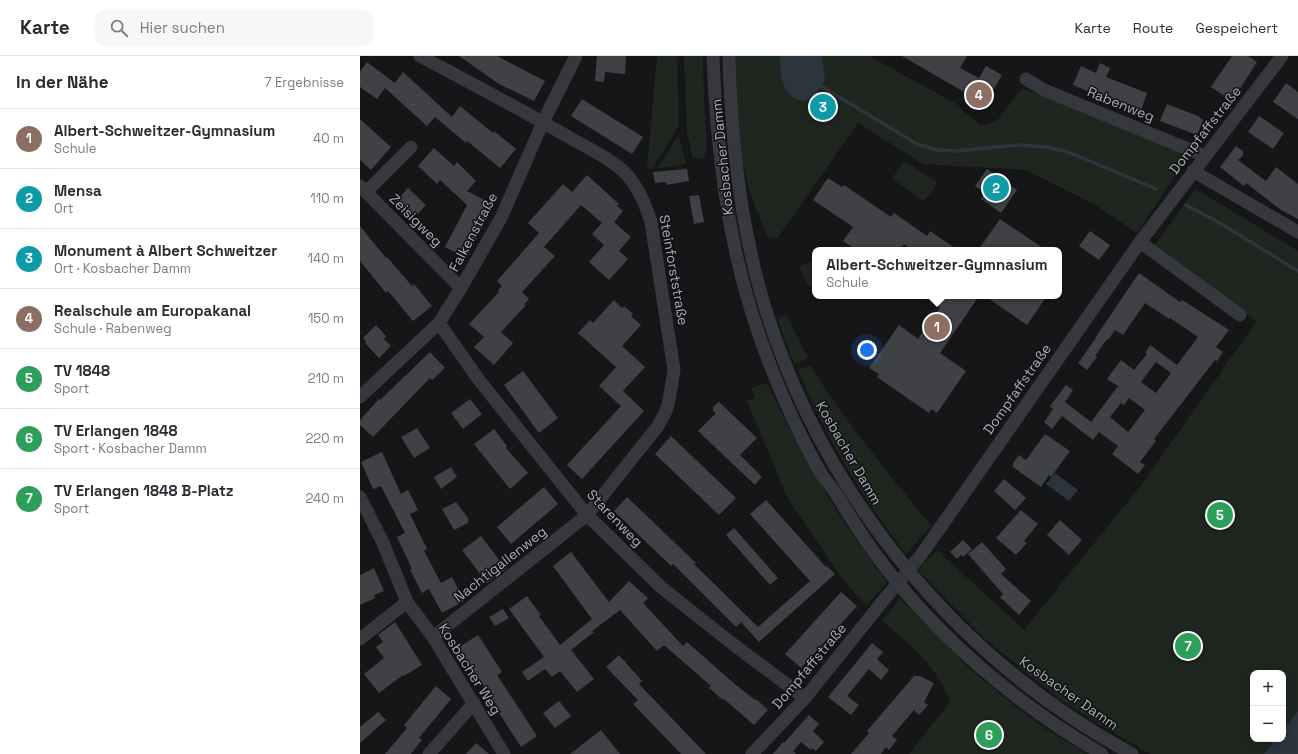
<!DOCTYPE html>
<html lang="de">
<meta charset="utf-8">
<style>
:root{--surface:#fff;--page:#f7f7f7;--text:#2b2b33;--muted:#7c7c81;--line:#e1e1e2;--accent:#856733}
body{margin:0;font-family:"Space Grotesk",sans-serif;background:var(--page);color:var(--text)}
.controls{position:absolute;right:12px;bottom:12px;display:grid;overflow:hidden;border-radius:8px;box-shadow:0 2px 10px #0003}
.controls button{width:36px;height:36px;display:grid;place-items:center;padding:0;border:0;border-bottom:1px solid var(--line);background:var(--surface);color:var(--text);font:20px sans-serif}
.you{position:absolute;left:507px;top:294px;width:14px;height:14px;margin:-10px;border:3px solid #fff;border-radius:50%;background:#1a73e8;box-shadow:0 0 0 6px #1a73e833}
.badge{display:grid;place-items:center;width:26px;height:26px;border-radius:50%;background:var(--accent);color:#fff;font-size:13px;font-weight:700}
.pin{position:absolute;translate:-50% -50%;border:2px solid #fff;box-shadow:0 1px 4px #0006}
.popup{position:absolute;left:452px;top:191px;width:250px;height:52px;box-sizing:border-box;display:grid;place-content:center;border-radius:8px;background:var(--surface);filter:drop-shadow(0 1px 3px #0005);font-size:13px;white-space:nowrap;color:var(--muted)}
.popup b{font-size:15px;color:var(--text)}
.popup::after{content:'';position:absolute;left:50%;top:100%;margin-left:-8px;border:8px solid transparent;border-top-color:var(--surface)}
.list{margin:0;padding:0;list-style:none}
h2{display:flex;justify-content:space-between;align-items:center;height:52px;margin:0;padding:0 16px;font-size:17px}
h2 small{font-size:13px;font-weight:400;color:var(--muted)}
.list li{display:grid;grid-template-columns:26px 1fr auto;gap:12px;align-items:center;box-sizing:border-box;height:60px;padding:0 16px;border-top:1px solid var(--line)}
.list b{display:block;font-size:15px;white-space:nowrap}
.list p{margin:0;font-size:13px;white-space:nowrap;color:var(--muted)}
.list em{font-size:13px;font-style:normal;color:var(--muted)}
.icon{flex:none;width:22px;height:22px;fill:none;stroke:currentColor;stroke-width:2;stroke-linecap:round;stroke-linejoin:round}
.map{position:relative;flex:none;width:938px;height:698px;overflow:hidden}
header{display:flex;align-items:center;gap:24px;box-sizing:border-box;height:56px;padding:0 20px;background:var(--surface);border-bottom:1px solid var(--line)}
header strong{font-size:19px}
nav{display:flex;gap:22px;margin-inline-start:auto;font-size:14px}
.search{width:280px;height:36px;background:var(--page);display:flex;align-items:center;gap:10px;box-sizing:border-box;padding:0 14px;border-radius:12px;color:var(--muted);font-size:15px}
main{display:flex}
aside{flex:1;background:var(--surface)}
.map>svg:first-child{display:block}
.green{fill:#1e261f}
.water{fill:#2c353c}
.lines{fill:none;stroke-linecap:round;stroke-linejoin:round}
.stream{stroke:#2c353c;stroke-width:3.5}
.building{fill:#404145;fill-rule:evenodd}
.minor-tunnel{stroke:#333438;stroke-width:13;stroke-dasharray:13 6;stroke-linecap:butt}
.minor{stroke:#37383d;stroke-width:13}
.labels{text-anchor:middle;stroke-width:3;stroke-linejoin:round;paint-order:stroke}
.street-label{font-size:14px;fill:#a8adb8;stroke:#111113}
</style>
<header>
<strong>Karte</strong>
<div class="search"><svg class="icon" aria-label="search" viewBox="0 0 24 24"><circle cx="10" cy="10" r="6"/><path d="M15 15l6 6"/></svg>Hier suchen</div>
<nav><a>Karte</a><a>Route</a><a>Gespeichert</a></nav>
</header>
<main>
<aside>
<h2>In der Nähe<small>7 Ergebnisse</small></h2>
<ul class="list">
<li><span class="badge" style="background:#8d6e63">1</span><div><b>Albert-Schweitzer-Gymnasium</b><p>Schule</p></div><em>40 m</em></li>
<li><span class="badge" style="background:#0f9aa8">2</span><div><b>Mensa</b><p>Ort</p></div><em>110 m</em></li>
<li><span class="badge" style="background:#0f9aa8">3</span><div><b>Monument à Albert Schweitzer</b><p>Ort · Kosbacher Damm</p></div><em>140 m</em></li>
<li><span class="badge" style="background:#8d6e63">4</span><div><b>Realschule am Europakanal</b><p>Schule · Rabenweg</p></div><em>150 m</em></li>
<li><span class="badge" style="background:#2e9e5b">5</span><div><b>TV 1848</b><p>Sport</p></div><em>210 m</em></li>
<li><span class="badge" style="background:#2e9e5b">6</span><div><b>TV Erlangen 1848</b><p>Sport · Kosbacher Damm</p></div><em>220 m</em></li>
<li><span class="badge" style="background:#2e9e5b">7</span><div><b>TV Erlangen 1848 B-Platz</b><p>Sport</p></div><em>240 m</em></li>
</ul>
</aside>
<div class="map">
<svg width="938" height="698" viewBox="0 0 938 698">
<rect width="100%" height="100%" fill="#161618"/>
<path class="green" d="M297 0H317L319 70 292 113H287Z
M324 0H343L344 41 347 89 344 102 333 103 327 76Z
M376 0H509L593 46 621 70 637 65 662 32 682 40 832 94 777 177 732 147 666 114 563 108 498 67 417 183 407 181C399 160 390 139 385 117 376 79 376 39 376 0Z
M319 80 326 108 297 113 317 81Z
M544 105 578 127 564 145 532 123Z
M835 133 938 195V655L923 674V617H893V683H916L904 698H790L744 671 701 644 669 619 624 582 558 514 577 494 664 574 782 428 896 266 878 251 795 189Z
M455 203V229L449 231 439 211Z
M426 258 448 302 434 308 417 262Z
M450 309C485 366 529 418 571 470L546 498C502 442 465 380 438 314Z
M407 327C441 398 479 464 527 526L507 549 496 539 475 512 427 441 387 345 395 342 392 332Z
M540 543 611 614 678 668 727 698H549L590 646C576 608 551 590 522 564Z"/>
<path class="water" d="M420 0H462L465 24 456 38 445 45C442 45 439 44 436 43 421 36 420 14 420 0Z
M695 417 718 434 709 445 686 428Z
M938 655V698H904L916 683H923V674Z"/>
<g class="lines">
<path class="stream" d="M461 30 557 88 577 94 596 95 657 89 686 91 711 97 796 133
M826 149 858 166 938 215"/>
</g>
<path class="building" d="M99 0H137L185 25 174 45 139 28Z
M237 0H266L265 18 245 16 244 26 235 25Z
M542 0H607L600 12 619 22 626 10 642 19 625 48Z
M872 0H888L897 6 872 45 851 31Z
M7 6 35 27 43 16 92 61 100 50 133 77 134 75 156 93 140 112 107 85 106 87 75 61 67 70 25 32 17 43 0 31V16Z
M740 7 750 12 746 21 787 37 780 57 713 29 721 10 736 17Z
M926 27 938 36V63L913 46Z
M222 43 283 81 272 98 211 60Z
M807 48 838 60 843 64 837 79 800 65Z
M899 60 924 77 913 93 888 76Z
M0 63 31 91 11 114 0 104Z
M876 90 883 95V99L878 104 906 125 916 111 938 128V163L921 154 886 127 884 130 860 111Z
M74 92 94 110 97 106 116 125 107 135 134 149 106 202 85 191 107 149 80 124 77 128 58 110Z
M327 113 329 125 306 129V126L295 127 293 116Z
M627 113 657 134 641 157 621 143 625 137 615 130Z
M227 119 259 148 257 150 263 155 254 166 271 181 259 195 268 203 249 224 229 206 244 189 232 178 242 167 221 149 184 191 195 200 162 236 169 243 164 249 165 250 141 276 153 287 134 309 114 291 124 281 109 268 139 236 138 234 142 230 137 225 179 177 168 167 203 128 212 136Z
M468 122 482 131 484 129 531 161 534 157 567 180 570 175 598 194H552L544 188 540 194H497L483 185 493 171 453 144Z
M48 132 66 149 55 161 36 145Z
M339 139 344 166 334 168 329 140Z
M640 163 686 194H618Z
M0 170 26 202 27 201 52 230 54 228 72 250 53 265 28 235 26 237 0 205Z
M730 175 750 189 739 204 719 190Z
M779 217 820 246 822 244 869 274 856 291 863 296 857 305 855 304 794 383 796 385 780 406 785 409 778 418 752 398 758 390 739 376 733 384 702 360 692 373 684 366 693 353 690 350 706 329 713 334 705 346 731 366 758 330 747 323 761 304 774 314 787 298 785 297 790 289 817 309 838 281 810 262 809 263 785 247 763 279 755 274 748 284 747 283 735 300 737 301 727 314 718 307 736 282H735ZM796 306 811 317 796 337 781 326ZM769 342 785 354 768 376 750 361 761 347 764 349Z
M564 240H619L580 297 606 315 577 357 572 353 569 357 517 321 519 318 509 312 539 269 558 283 580 251Z
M625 240H687L667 269Z
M254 244 262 252 264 250 273 258 271 260 281 269 262 290 285 311 263 335 284 355 222 423 207 409 261 350 239 330 256 311 218 277 230 264 233 267Z
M16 269 26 280 24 283 31 290 19 302 5 287 6 285 3 282Z
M70 296 85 312 72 324 70 322 13 381 0 369V364L19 343 20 344Z
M163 315 198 362 179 377 144 329Z
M110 343 122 358 103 373 91 357Z
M359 346 397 382 380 399 402 421 395 429 338 375 356 357 353 355V351Z
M57 372 70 392 54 402 41 381Z
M134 373 147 390 146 392 168 417 150 433 114 388Z
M685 378 710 395 691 421 689 419 681 431 653 411V407L659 399 666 404Z
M311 380 376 442 359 459 295 398Z
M22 396 41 438 48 434 58 454 50 458 67 493 64 495 81 527 92 521 104 545 82 557 69 533 62 537 50 514 52 513 37 481 45 477 21 430 13 433 1 406Z
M91 411 97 421 81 433 74 421Z
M644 423 666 442 655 454 634 435Z
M184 431 198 448 151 488 137 471Z
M267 441 336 507 334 508 398 571 450 525 390 458 406 444 466 511 467 510 475 518 399 586 381 566 376 571 313 508 311 510 254 455Z
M96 446 108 462V467L94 474 82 453Z
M661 454 678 468 664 485 667 487 656 499 636 482Z
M700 464 722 484 709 499 687 479Z
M374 472 418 522 410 529 366 479Z
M121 480 146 513 127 527 102 494Z
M603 484 612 493 603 501 601 499 597 503 590 496Z
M622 486 646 513 641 518 671 545 659 559 640 541 643 538 608 498Z
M211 496 249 546 269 525 288 542 283 547 323 590 327 586 376 629 395 644 396 643 408 654 394 669 364 643 363 644 349 632 351 630 304 589 297 595 260 554 232 575 234 576 211 594 234 623 217 636 200 615 192 621 185 613 168 625 162 616 184 601 149 553 167 540 181 559 179 560 200 589 232 563 193 510Z
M14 512 24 535 14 539 15 542 0 549V519Z
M481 536 497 550 441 612 425 598Z
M143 553 149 562 135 570 129 561Z
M35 566 62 609 44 620 43 619 19 637 4 618 24 602 16 591 23 586 18 579Z
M118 579 142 616 137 619 177 680 161 691 139 657 141 656 98 592Z
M512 587 523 596 517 603 529 614 521 624 509 613 487 640 499 649 491 659 468 641Z
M259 599 282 625 279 628 346 698H321L273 648 278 644 246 611Z
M554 620H560L574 627 564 646 568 649 559 659 554 654 532 680 537 684 529 694 526 691 521 698H491L509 677 507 675Z
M76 630 91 643 59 682 62 684 51 698H25L47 672 44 669Z
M199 645 211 660 195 672 183 657Z
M18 656 26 664 0 687V671Z
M449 659 459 668 453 675 464 686 456 695 452 692 451 694 441 686 433 695 436 698H413L423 686 424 687Z
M241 674 260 698H210Z
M116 687 129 698H106Z"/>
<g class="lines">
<path class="minor-tunnel" d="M527 540 561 499"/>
<path class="minor" d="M60 0C111 27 162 54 212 83 230 93 255 105 268 120 280 134 286 150 291 166L314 314 309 345 306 355 298 370 227 459 73 581
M353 0C356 80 364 160 386 237 398 280 414 322 433 363 442 382 451 401 462 419 466 425 471 430 475 436 488 457 501 479 516 499 576 580 656 648 742 698
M369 0C371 84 380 168 404 248 462 439 597 603 772 698
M666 23 684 34 845 100
M833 115 938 176
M0 130 101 232
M6 136 51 91
M780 186 880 259
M79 267 119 324 227 459 302 532 374 589 445 642
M0 341 79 267 101 232 141 162 183 66 216 0
M0 441 23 487 47 546 73 581 144 698
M561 499 780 186 922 0
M0 583 47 546
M69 698 114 647
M392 698 445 642 527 540"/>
</g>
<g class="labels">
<g class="street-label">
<text transform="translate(761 48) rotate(22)" y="5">Rabenweg</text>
<text transform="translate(845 74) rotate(-52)" y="5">Dompfaffstraße</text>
<text transform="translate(362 101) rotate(-96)" y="5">Kosbacher Damm</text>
<text transform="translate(56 164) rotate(45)" y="5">Zeisigweg</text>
<text transform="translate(113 176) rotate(-62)" y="5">Falkenstraße</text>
<text transform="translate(314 214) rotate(80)" y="5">Steinforststraße</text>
<text transform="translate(657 333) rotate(-55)" y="5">Dompfaffstraße</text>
<text transform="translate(489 397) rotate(60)" y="5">Kosbacher Damm</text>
<text transform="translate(255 462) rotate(46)" y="5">Starenweg</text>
<text transform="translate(140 508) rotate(-38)" y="5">Nachtigallenweg</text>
<text transform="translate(449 610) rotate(-50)" y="5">Dompfaffstraße</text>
<text transform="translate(110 613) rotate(58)" y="5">Kosbacher Weg</text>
<text transform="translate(709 637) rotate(35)" y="5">Kosbacher Damm</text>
</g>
</g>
</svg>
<div class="controls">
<button>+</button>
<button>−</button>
</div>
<div class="you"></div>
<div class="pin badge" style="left:577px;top:271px;background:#8d6e63">1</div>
<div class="popup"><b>Albert-Schweitzer-Gymnasium</b>Schule</div>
<div class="pin badge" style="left:636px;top:132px;background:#0f9aa8">2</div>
<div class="pin badge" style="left:463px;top:51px;background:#0f9aa8">3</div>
<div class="pin badge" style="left:619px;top:39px;background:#8d6e63">4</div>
<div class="pin badge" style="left:860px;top:459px;background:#2e9e5b">5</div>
<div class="pin badge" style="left:629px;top:679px;background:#2e9e5b">6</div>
<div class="pin badge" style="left:828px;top:590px;background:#2e9e5b">7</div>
</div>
</main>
